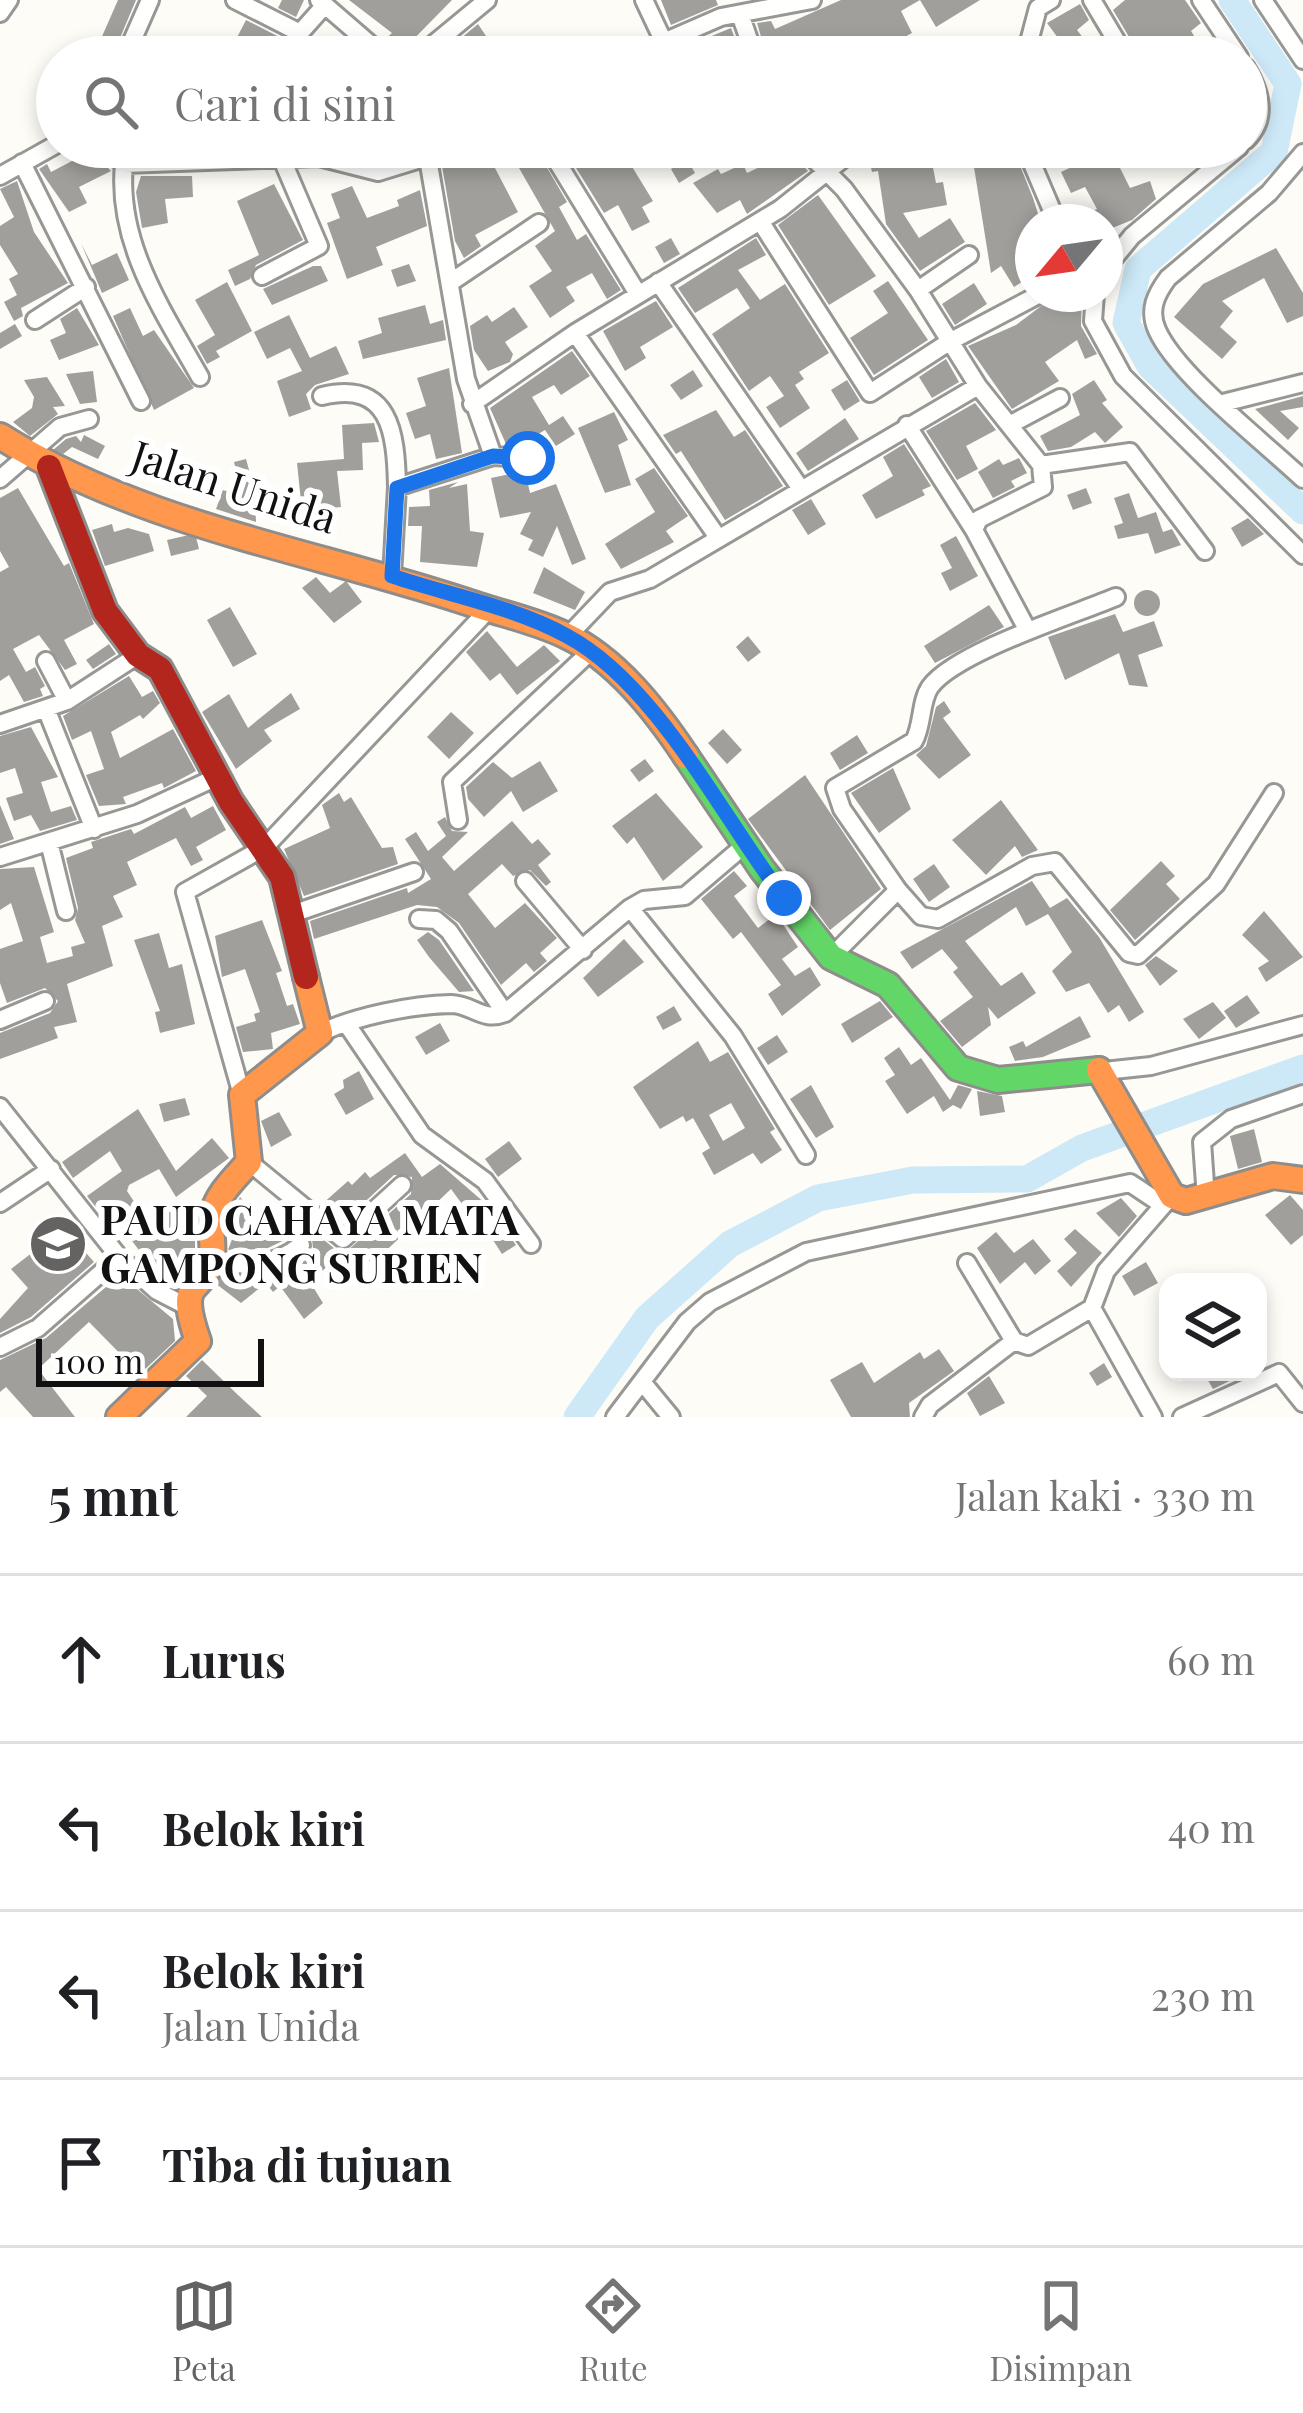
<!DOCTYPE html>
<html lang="id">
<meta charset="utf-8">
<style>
:root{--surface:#fff;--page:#f6f6f6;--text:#202124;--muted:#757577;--line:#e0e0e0;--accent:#646362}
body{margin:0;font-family:"Playfair Display",serif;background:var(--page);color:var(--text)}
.controls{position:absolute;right:36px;bottom:36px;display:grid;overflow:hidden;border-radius:24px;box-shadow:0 6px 18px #0003}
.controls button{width:108px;height:108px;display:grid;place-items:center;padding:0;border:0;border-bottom:3px solid var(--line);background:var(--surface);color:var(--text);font:60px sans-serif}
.compass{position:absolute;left:1015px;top:204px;width:108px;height:108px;border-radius:50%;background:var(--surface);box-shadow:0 6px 18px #0003;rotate:241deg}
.scale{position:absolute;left:36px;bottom:30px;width:228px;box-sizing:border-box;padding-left:12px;border:6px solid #111;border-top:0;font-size:33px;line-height:42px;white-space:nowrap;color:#111;-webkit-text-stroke:9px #fff;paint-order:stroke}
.stop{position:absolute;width:36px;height:36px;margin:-27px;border:9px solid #1a73e8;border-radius:50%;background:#fff}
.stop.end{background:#1a73e8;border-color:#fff;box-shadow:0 3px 12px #0008}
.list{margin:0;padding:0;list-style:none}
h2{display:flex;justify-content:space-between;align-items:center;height:156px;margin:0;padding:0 48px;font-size:51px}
h2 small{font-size:39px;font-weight:400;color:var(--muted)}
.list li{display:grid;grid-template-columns:78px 1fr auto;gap:36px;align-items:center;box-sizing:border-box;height:168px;padding:0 48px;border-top:3px solid var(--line)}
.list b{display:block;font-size:45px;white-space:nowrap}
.list p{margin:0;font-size:39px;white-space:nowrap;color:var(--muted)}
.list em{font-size:39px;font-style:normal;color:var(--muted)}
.icon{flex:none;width:66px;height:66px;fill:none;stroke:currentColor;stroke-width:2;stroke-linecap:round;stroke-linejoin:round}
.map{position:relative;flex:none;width:1303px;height:1417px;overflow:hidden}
.search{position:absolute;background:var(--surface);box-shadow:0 6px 18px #0003;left:36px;right:36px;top:36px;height:132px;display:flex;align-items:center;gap:30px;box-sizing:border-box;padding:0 42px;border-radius:66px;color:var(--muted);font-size:45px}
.sheet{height:828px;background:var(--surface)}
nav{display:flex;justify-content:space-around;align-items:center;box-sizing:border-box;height:168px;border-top:3px solid var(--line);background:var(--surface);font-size:33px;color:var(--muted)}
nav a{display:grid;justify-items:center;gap:6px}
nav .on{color:var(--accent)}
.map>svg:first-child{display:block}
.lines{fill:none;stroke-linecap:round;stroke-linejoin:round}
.river{stroke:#cde8f7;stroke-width:27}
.building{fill:#a19f9c;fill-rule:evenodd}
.street-casing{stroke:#979795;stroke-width:22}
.fast-casing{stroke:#8e8d8b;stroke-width:30}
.slow-casing{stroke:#8e8d8b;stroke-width:30}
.jam-casing{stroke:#8e8d8b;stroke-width:30}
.street{stroke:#fffffe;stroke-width:16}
.fast{stroke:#63d668;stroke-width:24}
.slow{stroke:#ff974d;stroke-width:24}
.jam{stroke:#b3261e;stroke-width:24}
.route{stroke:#1a73e8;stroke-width:15}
.labels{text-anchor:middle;stroke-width:12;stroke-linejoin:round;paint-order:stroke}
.street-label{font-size:42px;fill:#111;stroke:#fff}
.poi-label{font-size:42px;font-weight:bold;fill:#111;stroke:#fff;text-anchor:start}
</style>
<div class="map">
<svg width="1303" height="1417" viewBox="0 0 1303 1417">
<rect width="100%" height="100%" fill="#fdfcf7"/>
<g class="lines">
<path class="river" d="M1232 0 1288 84 1274 152 1138 269 1126 323 1150 366 1303 511
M577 1417 647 1318 730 1244 818 1198 913 1180 1027 1179 1082 1148 1303 1068"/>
</g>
<path class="building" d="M118 0H136L112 57H93Z
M282 0H304L296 17 278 8Z
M349 0H452L397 56 384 40 392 33Z
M661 0H716L718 5 671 25Z
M841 0H980L936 27 920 0 901 11 912 33 874 54 866 39 839 52 842 57H767L757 23 771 21 775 29Z
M1125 0H1185L1201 23 1191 31 1204 52 1196 57H1141L1113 10Z
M1080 4 1089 20 1077 30 1098 57H1072L1047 23Z
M246 20 295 45 291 57H227Z
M478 24 496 51 524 39 532 57H452L447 50Z
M731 28 742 57H688L685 47Z
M484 147 518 212 475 235 481 246 464 258 455 241 442 166Z
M507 147H535L567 202 559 207 577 240 586 234 621 290 607 299 592 273 566 287 575 301 550 318 529 286 552 271 535 246 555 231Z
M563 147H620L653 201 642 207 650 222 632 231 618 205 604 213Z
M902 147H929L936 183 943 182 947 205 903 213 919 238 950 218 965 242 920 271 886 224 878 171 872 172 868 154Z
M965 147H990L992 158 1013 148 1033 198 1040 220 1033 222V275L1014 287 1001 266 991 273 973 161 968 162Z
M1080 147H1128L1114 156 1130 188 1150 181 1156 199 1132 220 1105 231V222H1070L1097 209 1085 187 1071 193 1061 172 1087 160Z
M1142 147H1196L1179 161 1169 149 1156 162Z
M91 151 111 171 79 187 87 203 69 212 39 169 47 164 51 172Z
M791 152 808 171 747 214 740 200 717 213 693 183 718 169 721 174 743 164 747 173Z
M687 159 695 173 679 183 671 169Z
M141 176H192L193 197 165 199 168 223 142 228 136 192Z
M17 181 34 232 68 283 21 308 23 316 14 321 4 302 17 295 9 279 18 274 0 245V226L14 217 0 189Z
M274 184 303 240 256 265 250 279 235 286 228 270 259 255 237 201Z
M352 186 367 218 399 206 397 200 420 190 427 226 376 247 383 265 347 279 327 223 340 218 331 194Z
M818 195 876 276 829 305 778 225Z
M671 238 680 254 664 263 655 247Z
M756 238 766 255 738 270 760 300 785 284 829 353 799 372 804 379 795 385 810 408 780 428 766 407 784 396 770 376 749 391 712 334 750 308 737 288 695 313 678 288Z
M81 243 92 265 117 253 129 280 102 293Z
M1276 248 1303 293V316L1287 323 1264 278 1222 301 1233 311 1220 327 1237 342 1222 359 1174 317 1203 284Z
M409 264 416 281 397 287 391 270Z
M313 266H321L328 281 272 305 263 289Z
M888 281 928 340 874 375 850 338 888 313 873 291Z
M227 282 252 331 216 351 220 357 207 364 197 346 215 335 195 300Z
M974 283 987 304 955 325 942 304Z
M1057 294 1082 295 1081 326 1097 354 1085 359 1077 340 1045 362 1059 381 1012 409 968 346 1016 325Z
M656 301 673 327 640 347 646 358 625 371 603 331Z
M425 305 430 324 443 320 446 340 363 359 358 341 382 333 378 318Z
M514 307 528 327 505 342 513 354 510 362 488 371 474 350 470 326 487 315 492 322Z
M77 308 99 345 59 360 50 340 66 333 60 319Z
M130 308 143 336 154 330 194 388 154 410 113 316Z
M289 315 310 358 336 346 349 374 315 385 306 394 311 409 289 417 277 381 302 371 290 348 267 359 254 332Z
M15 324 22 336 0 349V333Z
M572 351 590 376 561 395 554 385 532 397 549 425 563 416 575 434 556 446 545 430 520 445 506 444 490 408Z
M946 359 959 382 932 398 919 377Z
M449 368 462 453 436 459 430 434 415 439 406 413 426 406 417 378Z
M693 370 703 386 681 400 670 385Z
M93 371 97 402 80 404 66 374Z
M47 377 65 406 53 407 58 414 30 436 13 422 32 408 34 397 24 380Z
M847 380 860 401 844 411 831 390Z
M1094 380 1107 400 1102 403 1123 427 1105 443 1095 432 1071 447 1048 451 1040 436 1080 415 1072 394Z
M1303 396V407L1280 411 1299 428 1288 440 1255 409Z
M975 403 996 430 966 446 978 469 957 480 926 431Z
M716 410 734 437 745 430 783 486 725 520 681 451 676 454 663 435Z
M614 412 628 440 618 445 631 485 605 493 578 428Z
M845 418 859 439 808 471 796 453Z
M374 423 379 442 362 443 363 470 337 471 341 507 302 511 297 463 344 459 342 425Z
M84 435 105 446 98 459 72 447 63 454 53 450 66 439 76 436 81 442Z
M904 444 931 486 922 490 925 495 876 519 862 495 893 476 883 457Z
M1019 458 1027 473 1011 481 1015 487 993 498 978 472 999 459 1003 465Z
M246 459 255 492 256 522 216 509 223 490 242 496 234 462Z
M654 468 688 516 666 531 674 542 621 569 605 544 655 512 635 479Z
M525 471 530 493 556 484 586 559 572 565 557 526 543 557 528 550 533 540 520 534 531 512 500 518 491 478Z
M458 482 449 488 467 484 470 531 484 533 477 567 420 562 422 526H408L409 507 430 506 429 490Z
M18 488 64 566 69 563 94 624 64 640 77 664 65 670 39 635 13 649 26 672 35 667 45 686 40 689 43 696 24 702 9 675 0 681V572L9 567 0 551V498Z
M1086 488 1092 503 1073 510 1067 495Z
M1129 493 1138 518 1156 512 1163 532 1172 529 1181 545 1155 554 1148 533 1118 539 1114 526 1123 523 1114 498Z
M811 499 826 524 808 535 792 510Z
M1248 518 1264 534 1242 547 1231 528Z
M112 524 114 532 128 528 149 534 154 551 105 566 92 530Z
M189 535 196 537 199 549 171 556 167 540Z
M956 536 978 576 950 591 941 573 952 568 940 545Z
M544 567 585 592 575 610 533 593Z
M316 577 330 593 346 581 362 602 334 623 302 588Z
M1134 603a13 13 0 1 1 26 0a13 13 0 1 1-26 0Z
M989 605 1004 627 935 663 924 646Z
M230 607 257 654 233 667 207 620Z
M1115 614 1123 632 1154 621 1163 646 1138 655 1148 687 1129 685 1119 653 1065 680 1048 637Z
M487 631 517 667 544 645 560 661 517 695 500 673 490 681 466 652Z
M748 636 761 652 748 662 736 647Z
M109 644 116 654 93 669 86 660Z
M129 676 142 697 153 691 160 703 143 719 140 715 111 732 120 758 173 729 196 771 164 788 162 783 123 797 126 804 99 806 86 775 104 769 91 731 72 740 63 716Z
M291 693 300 709 264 730 272 741 236 769 202 712 229 694 248 728Z
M944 701 951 712 943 718 971 755 939 779 916 755 926 746 936 707Z
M451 712 474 733 449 759 427 737Z
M31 727 58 777 41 782 51 812 71 806 77 820 40 831 31 815 14 821 6 798 23 793 15 768 0 773V736Z
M723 729 742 750 727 764 708 743Z
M857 735 868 753 840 770 830 753Z
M645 759 654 771 639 782 630 770Z
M540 761 558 791 523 812 511 791 484 817 468 799 466 787 493 762 512 778Z
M893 768 911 809 879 833 851 793Z
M805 775 881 889 830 930 748 819Z
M339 793 344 802 351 797 382 848 393 847 398 864 304 896 284 849 330 828 322 805Z
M656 793 703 847 663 881 634 837 627 844 612 826Z
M1001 800 1038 850 1022 857 1015 846 986 875 952 840Z
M0 805 14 839 0 844Z
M213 806 226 830 196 847 203 860 191 866 176 838 127 862 137 885 113 896 123 917 102 926 113 966 67 984 77 1022 54 1027 58 1038 0 1059V1033L50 1013 58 1001 45 988 7 1003 0 983V949L23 941 11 903 0 910V869L34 867 54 932 40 937 47 963 73 956 71 947 85 943 75 920 78 908 66 858 93 848 91 842 131 829 134 834 185 807 191 818Z
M445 817 452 831 468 832 442 857 454 871 512 821 532 844 538 839 551 854 538 865 551 882 546 886 530 870 513 876 502 864 468 894 495 928 525 903 557 938 540 953 547 961 534 972 526 963 501 985 459 923 437 907 417 905 314 939 310 921 407 888 408 893 431 879 405 839 416 832 428 851 446 836 437 822Z
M1161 861 1175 876 1166 884 1180 899 1135 940 1110 910Z
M934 864 950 887 929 902 913 879Z
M734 871 747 886 734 896 758 928 776 914 798 947 782 959 795 976 810 967 821 985 782 1016 768 994 781 985 741 932 733 939 701 899Z
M1032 881 1050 908 1067 898 1099 937 1144 1012 1129 1022 1119 1005 1108 1013 1089 983 1066 992 1052 971 1072 952 1048 914 1026 926 1016 907 965 941 1001 986 1022 972 1036 993 998 1019 988 1007 991 1025 962 1047 940 1021 973 997 953 972 958 968 942 949 912 969 900 952Z
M1264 911 1303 957 1266 982 1258 968 1269 961 1242 935Z
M262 920 282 971 276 973 287 1006 293 1004 300 1024 271 1033 273 1049 243 1052 236 1027 256 1021 254 1014 260 1012 245 969 222 977 215 936Z
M428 932 439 940 474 991 459 992 429 957 417 940Z
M159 933 169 968 182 964 195 1024 160 1033 155 1012 160 1011 134 940Z
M624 939 644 962 598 997 583 978Z
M1156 956 1178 971 1160 986 1145 965Z
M1247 995 1260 1013 1236 1028 1224 1011Z
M880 1001 893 1017 852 1043 841 1024Z
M1213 1002 1226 1018 1199 1039 1183 1019Z
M674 1006 682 1020 663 1030 656 1017Z
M1080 1016 1091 1037 1043 1057 1015 1061 1009 1047 1023 1041 1026 1047Z
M440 1023 450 1041 426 1055 415 1037Z
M777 1035 788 1052 768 1065 757 1048Z
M698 1041 710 1062 728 1052 775 1129 770 1132 782 1150 761 1164 753 1153 714 1175 702 1153 710 1148 693 1118 686 1122 683 1116 660 1129 633 1087ZM731 1103 745 1128 723 1141 709 1115Z
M899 1047 911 1065 921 1058 950 1100 958 1085 972 1089 961 1109 953 1105 943 1112 934 1096 907 1114 885 1081 895 1075 884 1058Z
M359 1071 374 1099 346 1115 334 1094 344 1088 343 1080Z
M811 1085 834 1127 816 1138 790 1099Z
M977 1091 1002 1096 1005 1112 980 1116Z
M185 1098 190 1115 164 1122 159 1104Z
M138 1109 176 1171 212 1138 229 1158 176 1197 159 1169 129 1185 127 1191 147 1221 170 1207 186 1234 191 1231 195 1237V1248L158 1275 106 1207 99 1211 87 1196 122 1171 110 1151 73 1178 62 1162Z
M279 1112 292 1135 271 1147 261 1121Z
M1254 1129 1262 1162 1238 1169 1230 1136Z
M509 1141 522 1159 498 1177 485 1159Z
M405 1153 422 1177 440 1164 486 1204 470 1215 451 1189 372 1264 366 1257 341 1279 329 1265 310 1282 323 1303 304 1319 280 1286 273 1292 266 1283 241 1303 215 1283 221 1274H274L313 1249 312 1239 301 1232 266 1249 228 1250 234 1234 228 1221 240 1197 276 1238 297 1218 335 1249 347 1251 411 1194 412 1177 394 1175 343 1222 321 1205 348 1181 352 1185 365 1172 370 1178Z
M1290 1195 1303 1210V1235L1291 1245 1265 1215Z
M1121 1198 1137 1216 1119 1237 1096 1213Z
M64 1228 94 1262 31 1317 0 1333V1319L28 1288 11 1269Z
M504 1228 516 1245 502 1254 491 1237Z
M1075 1229 1102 1253 1071 1287 1057 1271 1077 1253 1064 1239Z
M996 1232 1014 1253 1033 1239 1051 1261 1035 1275 1025 1262 1000 1284 977 1248Z
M1146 1262 1158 1283 1134 1296 1122 1276Z
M120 1275 173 1319 175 1341 140 1374 89 1322 38 1369 75 1417H33L6 1387 0 1392V1360L46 1338Z
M939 1349 954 1371 909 1403 910 1417H851L830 1380 862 1362 874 1383 920 1352 924 1359Z
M202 1360 238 1395 262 1417H186L207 1396 186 1376Z
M1104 1363 1112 1377 1097 1386 1089 1373Z
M1203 1372H1248L1213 1389Z
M989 1376 1005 1403 980 1416 967 1393Z"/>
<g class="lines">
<defs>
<path id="street" d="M235 0 300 33 324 6
M319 0 385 57
M644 0 671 57
M1092 0 1126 57
M1201 0 1239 57
M1263 0 1303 60
M0 13 9 0
M740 14 755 57
M125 57 150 0
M418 57 487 0
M629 57 721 17 812 0
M1025 57 1038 8 1051 0
M1246 68C1260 91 1268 118 1246 140
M103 147 124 164 319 157 378 172 459 147
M548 147 638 294
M802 147 844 189 918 290 978 386 1041 465 1043 487 979 519 974 530
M1025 147 1057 222
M1303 153 1269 193 1168 278C1156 294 1148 310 1157 330 1177 375 1265 443 1303 479
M22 163 141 401
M124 164C116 243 163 311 200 377
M0 176 57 144
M760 221 870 393 949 342 1040 294
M1105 269 1132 236 1239 147
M262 276 319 246 281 157
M451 282 539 223
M658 282 801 489
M918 290 969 255
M1095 294 1093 321 1123 376 1303 555
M35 320 86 287
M575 333 717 536
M322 396C390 380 396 432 397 487
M1223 403 1303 383
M472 404 575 333 780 209 858 147
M1011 424 1060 398
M907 425 974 530 1028 631
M493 456 528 458
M1041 465 1130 452 1205 551
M0 479 60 427 89 419
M392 576 397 487 493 456 466 379 426 147
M568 636 610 592 650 579 978 386
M46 661 67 701
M47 711 94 829
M0 724 67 701 138 655
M458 820 452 782 591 651
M49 842 66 911
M0 857 137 814 219 776
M525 881 583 950
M898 890 921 916 938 919 1032 866 1055 862 1129 953 1138 955 1216 884 1274 793
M630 908 733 1036 806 1155
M292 914 414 872
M419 919 436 920 449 931 505 1013
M831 957 898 890 842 809 835 788 914 741C923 725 920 702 930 687 956 652 1073 615 1116 597
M0 1020 45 1001
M346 1023 422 1135 485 1181 531 1244
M320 1033C356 1016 411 1005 451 1004 472 1004 482 1022 505 1013L630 908 644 900 685 896 746 844
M1104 1071 1151 1066 1303 1025
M242 1095 185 892 265 847 489 609
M0 1107 119 1257 157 1291 186 1306
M249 1162 343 1239 402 1185
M1206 1198 1202 1142 1231 1119 1303 1094
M0 1203 51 1169
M212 1259C246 1269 273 1267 301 1245
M967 1263 1014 1341
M1092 1308 1106 1271 1167 1201
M1014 1341 1028 1346 1092 1308 1153 1417
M0 1347 38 1328 119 1257
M643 1383 671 1417
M615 1417 687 1322 710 1302 806 1252 1130 1183 1163 1205
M923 1417 930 1405 1014 1341
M1182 1417 1279 1373 1303 1403"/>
<path id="fast" d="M686 756 762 869 831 957 888 985 958 1068 998 1080 1099 1070"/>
<path id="slow" d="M0 436C142 526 321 552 479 606 507 615 538 622 565 635 616 659 656 711 686 756
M1099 1070 1172 1196 1186 1201 1273 1176 1303 1180
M119 1417 198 1341C174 1272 205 1298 212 1255 214 1242 209 1229 212 1217 216 1195 235 1178 249 1162L242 1095 320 1033 306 977"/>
<path id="jam" d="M49 467 105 611 138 655 160 669 231 802 282 877 306 977"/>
</defs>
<use href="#street" class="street-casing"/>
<use href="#fast" class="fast-casing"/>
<use href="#slow" class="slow-casing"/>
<use href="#jam" class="jam-casing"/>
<use href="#street" class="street"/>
<use href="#fast" class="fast"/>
<use href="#slow" class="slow"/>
<use href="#jam" class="jam"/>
</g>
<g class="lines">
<path class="route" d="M528 458 493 456 397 488 392 576C448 595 515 607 567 636 657 684 722 817 784 898"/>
</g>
<defs>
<symbol id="school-disc" viewBox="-11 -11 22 22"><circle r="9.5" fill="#646362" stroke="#fff"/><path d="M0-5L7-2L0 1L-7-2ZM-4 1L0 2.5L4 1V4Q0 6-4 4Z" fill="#fff"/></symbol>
</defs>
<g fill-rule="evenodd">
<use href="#school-disc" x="25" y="1211" width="66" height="66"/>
</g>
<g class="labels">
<g class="street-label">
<text transform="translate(234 487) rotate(18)" y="15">Jalan Unida</text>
</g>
<g class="poi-label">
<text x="100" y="1235">PAUD CAHAYA MATA<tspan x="100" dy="48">GAMPONG SURIEN</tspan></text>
</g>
</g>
</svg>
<div class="controls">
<button><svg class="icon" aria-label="layers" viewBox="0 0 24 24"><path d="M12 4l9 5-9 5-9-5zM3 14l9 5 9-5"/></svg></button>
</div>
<svg class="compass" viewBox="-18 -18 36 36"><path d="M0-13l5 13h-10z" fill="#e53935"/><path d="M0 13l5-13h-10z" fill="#757577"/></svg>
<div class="scale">100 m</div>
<div class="stop" style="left:528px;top:458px"></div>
<div class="stop end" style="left:784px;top:898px"></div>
<div class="search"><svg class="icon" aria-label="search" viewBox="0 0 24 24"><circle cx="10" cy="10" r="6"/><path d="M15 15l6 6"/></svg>Cari di sini</div>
</div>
<section class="sheet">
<h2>5 mnt<small>Jalan kaki · 330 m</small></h2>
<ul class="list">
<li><svg class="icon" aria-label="ahead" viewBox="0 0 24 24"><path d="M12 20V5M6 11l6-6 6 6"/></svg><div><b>Lurus</b></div><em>60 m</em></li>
<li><svg class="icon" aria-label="left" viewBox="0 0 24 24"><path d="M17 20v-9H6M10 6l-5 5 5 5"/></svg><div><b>Belok kiri</b></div><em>40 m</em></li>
<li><svg class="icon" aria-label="left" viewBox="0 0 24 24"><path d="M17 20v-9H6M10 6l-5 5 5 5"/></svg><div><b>Belok kiri</b><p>Jalan Unida</p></div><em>230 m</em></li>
<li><svg class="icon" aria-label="arrive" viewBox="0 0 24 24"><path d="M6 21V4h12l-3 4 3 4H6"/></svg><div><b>Tiba di tujuan</b></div></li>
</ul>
</section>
<nav>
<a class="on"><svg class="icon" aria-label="map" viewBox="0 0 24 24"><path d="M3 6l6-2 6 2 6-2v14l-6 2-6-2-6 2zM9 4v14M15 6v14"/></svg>Peta</a>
<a><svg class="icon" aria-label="directions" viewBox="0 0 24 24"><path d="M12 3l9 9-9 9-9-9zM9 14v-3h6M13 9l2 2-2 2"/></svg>Rute</a>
<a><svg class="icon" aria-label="saved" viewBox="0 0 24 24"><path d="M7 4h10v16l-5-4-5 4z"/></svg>Disimpan</a>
</nav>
